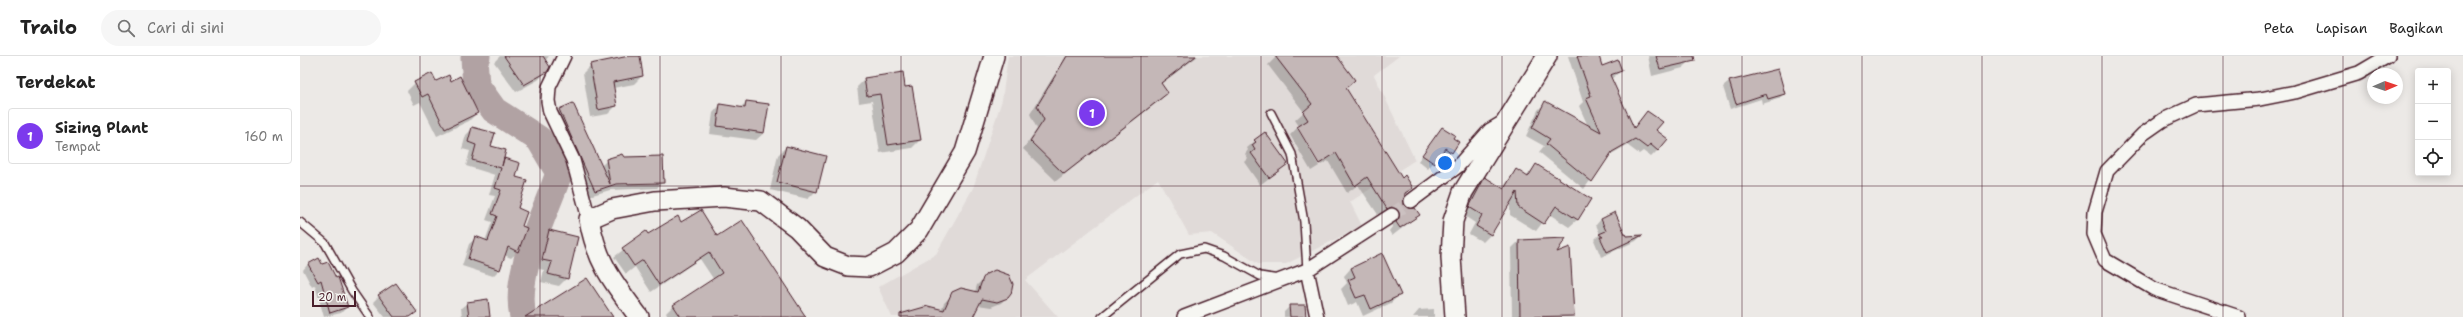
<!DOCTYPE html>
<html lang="id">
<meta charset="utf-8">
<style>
:root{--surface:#fff;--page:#f6f6f6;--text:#222;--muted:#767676;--line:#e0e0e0;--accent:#7c3aed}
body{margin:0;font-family:"Shantell Sans",sans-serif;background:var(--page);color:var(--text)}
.controls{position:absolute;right:12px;top:12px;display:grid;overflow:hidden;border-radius:4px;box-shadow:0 2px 10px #0003}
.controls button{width:36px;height:36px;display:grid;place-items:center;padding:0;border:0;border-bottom:1px solid var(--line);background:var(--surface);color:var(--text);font:20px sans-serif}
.compass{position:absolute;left:2067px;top:12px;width:36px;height:36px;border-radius:50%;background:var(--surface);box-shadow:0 2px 10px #0003;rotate:88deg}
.scale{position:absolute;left:12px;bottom:10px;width:44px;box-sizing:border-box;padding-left:4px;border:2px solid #4a1f2b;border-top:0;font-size:11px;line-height:14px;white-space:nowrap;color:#4a1f2b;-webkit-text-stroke:3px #f6f6f2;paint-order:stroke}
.you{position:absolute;left:1145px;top:107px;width:14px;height:14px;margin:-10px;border:3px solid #fff;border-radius:50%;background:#1a73e8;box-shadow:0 0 0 6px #1a73e833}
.badge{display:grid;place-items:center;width:26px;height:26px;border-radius:50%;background:var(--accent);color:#fff;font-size:13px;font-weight:700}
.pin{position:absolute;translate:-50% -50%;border:2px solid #fff;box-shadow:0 1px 4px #0006}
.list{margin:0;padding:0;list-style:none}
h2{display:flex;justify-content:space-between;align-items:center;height:52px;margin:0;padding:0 16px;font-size:17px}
h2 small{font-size:13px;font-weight:400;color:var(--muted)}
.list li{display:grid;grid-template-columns:26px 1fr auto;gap:12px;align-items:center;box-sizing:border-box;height:56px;margin:0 8px 8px;padding:0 8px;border:1px solid var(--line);border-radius:4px}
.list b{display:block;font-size:15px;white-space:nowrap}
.list p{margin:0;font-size:13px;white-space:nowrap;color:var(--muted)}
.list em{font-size:13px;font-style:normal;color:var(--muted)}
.icon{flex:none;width:22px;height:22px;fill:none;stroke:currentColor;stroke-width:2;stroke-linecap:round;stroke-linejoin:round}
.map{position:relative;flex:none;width:2163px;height:261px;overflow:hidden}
header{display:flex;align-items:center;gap:24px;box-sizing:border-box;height:56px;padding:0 20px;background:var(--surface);border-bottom:1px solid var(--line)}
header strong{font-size:19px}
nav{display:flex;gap:22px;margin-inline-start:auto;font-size:14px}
.search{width:280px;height:36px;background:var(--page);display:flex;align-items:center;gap:10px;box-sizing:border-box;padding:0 14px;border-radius:22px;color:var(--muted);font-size:15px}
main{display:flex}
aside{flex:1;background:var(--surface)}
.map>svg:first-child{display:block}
.built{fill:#e0dad8}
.shadow{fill:#0003}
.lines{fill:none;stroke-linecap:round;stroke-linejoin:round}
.river{stroke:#b1a2a3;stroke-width:27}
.building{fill:#c4b7b7;stroke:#4a1f2b}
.street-tunnel{stroke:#ccc1c1;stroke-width:13;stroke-dasharray:13 6;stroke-linecap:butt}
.lane-casing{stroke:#4a1f2b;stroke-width:10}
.street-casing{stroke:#4a1f2b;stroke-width:16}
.secondary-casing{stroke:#4a1f2b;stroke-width:22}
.lane{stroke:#f6f6f2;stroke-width:7}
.street{stroke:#f6f6f2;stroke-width:13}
.secondary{stroke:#f6f6f2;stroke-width:19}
.grid{fill:none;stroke:#4a1f2b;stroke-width:1;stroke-opacity:0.55}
</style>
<header>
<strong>Trailo</strong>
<div class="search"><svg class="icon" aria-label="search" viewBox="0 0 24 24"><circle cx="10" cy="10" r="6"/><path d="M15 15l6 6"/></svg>Cari di sini</div>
<nav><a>Peta</a><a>Lapisan</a><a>Bagikan</a></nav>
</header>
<main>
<aside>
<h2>Terdekat<small></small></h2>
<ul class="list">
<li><span class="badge">1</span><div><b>Sizing Plant</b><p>Tempat</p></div><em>160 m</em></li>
</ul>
</aside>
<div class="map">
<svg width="2163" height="261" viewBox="0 0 2163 261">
<rect width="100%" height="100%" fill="#ece9e6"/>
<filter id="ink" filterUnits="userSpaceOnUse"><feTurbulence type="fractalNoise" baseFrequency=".025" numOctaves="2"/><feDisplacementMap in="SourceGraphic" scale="8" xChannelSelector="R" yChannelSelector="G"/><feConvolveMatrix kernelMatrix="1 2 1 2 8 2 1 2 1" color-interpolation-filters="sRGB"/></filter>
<g filter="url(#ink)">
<path class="built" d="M708 0H1099L1074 19 1115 104 1050 146 1062 170 986 208H958L912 177 889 179 858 123 725 224 758 261H592L578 231 636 198 673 132 702 44Z"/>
<path class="shadow" d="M200 0H249L245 5 247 15 238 24 216 36 194 6Z
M339 0 342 20 334 28 313 32 316 50 308 58 290 61 283 17 291 9Z
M766 0H898L861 28 867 37 859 45 756 125 723 93 737 73 730 58Z
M1036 0 1045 33 1101 123 1112 131 1104 139 1103 150 1119 159 1092 180 1089 175 1092 171 1091 162 1079 160 1058 129 1047 137 1028 105 1021 109 999 72H997L1019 110 1011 115 990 79 999 70 995 64 1004 56 968 9 977 0Z
M1268 0H1298L1302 11 1321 15 1311 23 1333 72 1348 56 1355 74 1358 94 1351 101 1343 95 1339 98 1327 89 1308 100 1284 133 1239 96 1244 90 1226 80 1238 54 1245 47 1288 70 1279 50 1283 46Z
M1348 0H1389L1390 5 1383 12 1352 20Z
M1477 14 1484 38 1478 43 1462 48 1461 43 1430 53 1423 31 1429 26Z
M565 23 604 33 620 84 612 92 580 97 572 45 559 47 557 31Z
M151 26 177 57 169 65 137 80 120 46 114 49 107 35 115 27Z
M446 46 464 77 456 84 410 78 413 57 420 49 440 52Z
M260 54 301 110 307 104 323 102 363 126 357 132 310 134 289 140 254 60Z
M173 72 215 121 221 170 218 196 211 202 204 199 199 214 193 220 162 210 169 188 176 182 185 185 192 166 186 164 195 140 189 139 195 119 166 110 170 95 162 93 166 79Z
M1142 72 1151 83V96L1145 102 1140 98 1128 113 1118 105Z
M955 85 987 108 960 129 944 106 948 102 945 98 948 94 947 92Z
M486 91 516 135 508 143 470 134 478 99Z
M1236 109 1290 144 1277 164 1269 171 1249 158 1236 175 1210 159V146L1190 179 1183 186 1169 178 1175 167 1163 159 1178 130 1185 123 1202 133 1216 114 1226 121Z
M1301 163 1325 181 1341 180 1336 185 1301 201 1294 184 1300 178 1296 169Z
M381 167 417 181 504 261H368L366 257 374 249 414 224 400 203 351 236 335 211 326 218 314 201 346 176 348 179Z
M249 176 267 222 259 230 241 226 244 214 234 212 241 183Z
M1219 185 1254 199 1273 259 1271 261H1212L1211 193Z
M8 208 47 251 41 257 24 261 15 229 12 231 3 214Z
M1051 212 1099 239 1091 247 1063 260 1057 246 1048 250 1041 233 1047 227 1044 220Z
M691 216 704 217 710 224 707 241 701 247 691 251 678 249 671 261H613L641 254 644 247 657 234 666 233 675 236 677 229Z
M79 240 116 255 110 261H85L73 246Z
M187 244 189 261H162L161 252 167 247Z
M990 250 1005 261H984V256Z
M1134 253V261H1113L1119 254Z"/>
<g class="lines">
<path class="river" d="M177 0 174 2 176 29 194 54 239 83 259 117C245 159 213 216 223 261"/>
</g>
<path class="building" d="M204 0H243L250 11 247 16 224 29Z
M329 0H340L343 20 313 26 317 50 298 54 290 8Z
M767 0H896L861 27 868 37 764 118 730 85 744 64 737 50Z
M975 0H1037L1055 24 1046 32 1102 122 1105 119 1113 132 1105 137 1104 149 1108 152H1115L1120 159 1100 172 1096 166 1099 162 1098 154 1092 151 1087 153 1067 121 1055 130 1036 97 1019 108 997 71 1008 64 1003 56 1012 48Z
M1277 0H1299L1302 10 1318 4 1322 15 1310 19 1334 72 1347 55 1363 66 1356 74 1368 83 1358 95 1350 88 1347 92 1335 83 1312 96 1292 126 1246 88 1250 83 1232 72 1245 45 1301 76 1286 42 1291 40Z
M1356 0H1394L1395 5 1360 13Z
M1478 13 1485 38 1468 43 1466 38 1436 48 1429 25Z
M603 16 605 31 612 30 621 84 588 89 580 38 567 40 564 22Z
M132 17 136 25 149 19 151 25 160 20 178 57 145 73 128 38 122 41 114 26Z
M446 45 469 48 464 77 417 70 420 48 445 52Z
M273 47 310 128 306 103 322 98 324 101 363 100 364 127 316 128 295 135 259 53Z
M172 71 195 77 191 90 206 94 202 110 204 102 220 107 216 121 227 124 218 152 227 156 222 170 227 172 218 196 208 191 200 214 168 203 175 180 188 185 197 160 192 158 201 134 195 132 201 112 172 104 176 89 168 86Z
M1142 71 1155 79 1153 82 1159 86 1152 97 1145 92 1135 108 1122 99Z
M965 76 988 108 969 122 951 97 955 94 952 89 956 86 954 84Z
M486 90 526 100 517 136 477 126Z
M1236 108 1291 143 1278 164 1256 150 1244 168 1218 151 1217 136 1191 179 1176 170 1182 159 1169 151 1185 121 1204 133 1216 113 1228 121Z
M401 154 417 180 442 164 506 261H381L373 249 422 217 409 196 359 229 343 204 334 210 322 192 346 175 348 178 378 160 381 166Z
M1315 156 1326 180 1343 179 1307 196 1300 181H1303L1299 178 1306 175 1301 163Z
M249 174 278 181 268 223 248 218 252 206 242 204Z
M1266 182 1257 196 1270 191 1274 260 1220 261 1219 184Z
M1082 197 1101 239 1071 253 1065 239 1056 242 1048 224 1055 221 1051 212Z
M19 202 22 208 28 206 36 222 38 221 48 251 30 257 21 224 18 226 8 208Z
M695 214 709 219 713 228 711 238 708 242 697 246 682 243 673 261H600V258L628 250 644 254 652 236 661 232 678 236 683 222 686 218Z
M287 222 313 261H225L268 234Z
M96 227 117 256 110 261H94L78 239Z
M188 243 190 261H169L167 246Z
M989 249H1005L1006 261H990Z"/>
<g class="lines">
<path class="street-tunnel" d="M1092 159 1111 145"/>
<defs>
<path id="lane" d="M971 57 992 98 1004 166 1007 214
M0 166 25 187 52 235 70 261
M802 261 880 198 904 193 924 200 960 220 979 223"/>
<path id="street" d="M264 0 249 31 248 45 250 56 273 104 289 163
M1111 145 1158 110 1190 74 1205 65
M1007 214 1017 261
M884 261 1007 214 1092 159
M1939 261 1854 233 1805 204 1794 178 1795 156 1807 115 1843 78 1863 64 1896 49 1960 43 1995 36 2059 17 2088 0"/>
<path id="secondary" d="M339 261C313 226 297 207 289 163L312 153 355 145 424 141 461 145 497 172 525 201 548 210 569 211 596 197 619 174 665 96 694 0
M1155 261 1151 201 1153 165 1163 136 1247 0"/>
</defs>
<use href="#lane" class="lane-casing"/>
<use href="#street" class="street-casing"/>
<use href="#secondary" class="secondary-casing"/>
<use href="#lane" class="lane"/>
<use href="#street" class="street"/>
<use href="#secondary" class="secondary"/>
</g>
</g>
<path class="grid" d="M120 0V261M240 0V261M360 0V261M481 0V261M601 0V261M721 0V261M841 0V261M961 0V261M1082 0V261M1202 0V261M1322 0V261M1442 0V261M1562 0V261M1682 0V261M1802 0V261M1923 0V261M2043 0V261M0 130H2163"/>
</svg>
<div class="controls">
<button>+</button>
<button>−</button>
<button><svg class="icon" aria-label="locate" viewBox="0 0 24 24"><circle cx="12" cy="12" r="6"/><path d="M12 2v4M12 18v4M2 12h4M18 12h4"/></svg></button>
</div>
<svg class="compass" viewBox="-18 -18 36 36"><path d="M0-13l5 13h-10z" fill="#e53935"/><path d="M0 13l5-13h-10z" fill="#767676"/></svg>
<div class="scale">20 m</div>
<div class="you"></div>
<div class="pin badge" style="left:792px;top:57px">1</div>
</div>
</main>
